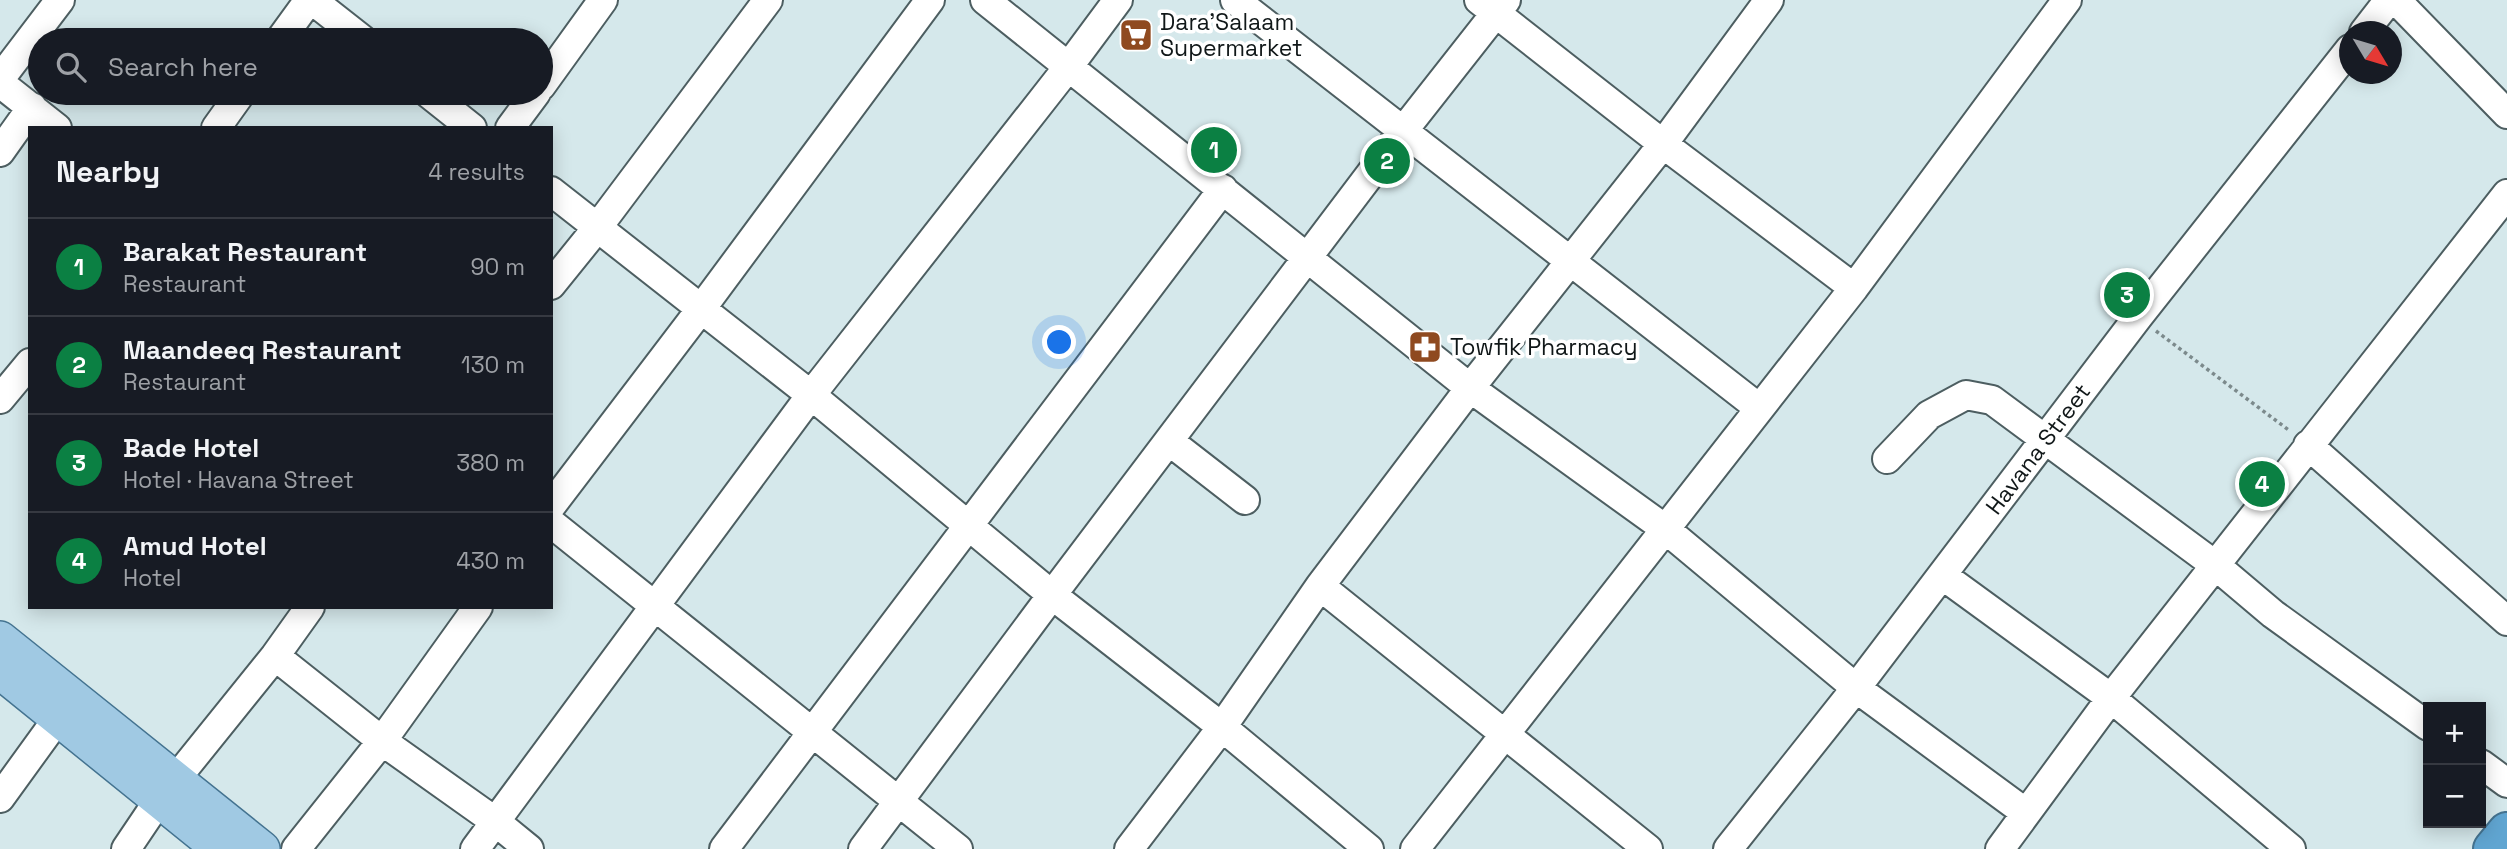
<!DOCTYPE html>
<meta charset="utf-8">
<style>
:root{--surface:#171b24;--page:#242831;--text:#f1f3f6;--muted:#9ea1a6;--line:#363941;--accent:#0b8043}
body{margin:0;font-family:"Space Grotesk",sans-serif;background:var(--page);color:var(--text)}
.controls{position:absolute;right:21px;bottom:21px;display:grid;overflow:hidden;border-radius:0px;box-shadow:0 4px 18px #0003}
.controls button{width:63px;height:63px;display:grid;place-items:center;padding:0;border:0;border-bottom:2px solid var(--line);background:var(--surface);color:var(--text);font:35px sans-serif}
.compass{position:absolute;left:2339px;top:21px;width:63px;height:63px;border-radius:50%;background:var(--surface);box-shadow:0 4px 18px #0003;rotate:128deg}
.you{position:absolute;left:1060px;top:343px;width:24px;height:24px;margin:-18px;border:5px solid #fff;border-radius:50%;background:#1a73e8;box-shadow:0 0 0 10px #1a73e833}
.badge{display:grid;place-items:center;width:46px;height:46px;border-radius:50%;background:var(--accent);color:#fff;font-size:23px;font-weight:700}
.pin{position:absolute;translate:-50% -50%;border:4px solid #fff;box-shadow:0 2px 7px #0006}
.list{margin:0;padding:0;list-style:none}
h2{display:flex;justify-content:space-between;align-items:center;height:91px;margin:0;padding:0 28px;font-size:30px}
h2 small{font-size:23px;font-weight:400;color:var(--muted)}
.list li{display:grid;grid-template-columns:46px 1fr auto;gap:21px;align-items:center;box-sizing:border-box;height:98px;padding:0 28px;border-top:2px solid var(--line)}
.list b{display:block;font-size:26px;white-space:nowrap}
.list p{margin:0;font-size:23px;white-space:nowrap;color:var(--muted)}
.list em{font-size:23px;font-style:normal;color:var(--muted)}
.icon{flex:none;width:38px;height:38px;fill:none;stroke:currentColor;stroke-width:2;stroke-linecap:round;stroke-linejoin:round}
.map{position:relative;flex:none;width:2507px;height:849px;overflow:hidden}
.search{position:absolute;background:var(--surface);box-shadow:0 4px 18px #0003;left:28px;top:28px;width:525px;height:77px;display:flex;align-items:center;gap:18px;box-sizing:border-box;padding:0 24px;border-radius:38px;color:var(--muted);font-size:26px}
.panel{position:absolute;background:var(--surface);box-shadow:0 4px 18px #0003;left:28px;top:126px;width:525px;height:483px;border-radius:0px}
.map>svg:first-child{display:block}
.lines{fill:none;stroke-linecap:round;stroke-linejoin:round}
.minor-casing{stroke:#4d5e61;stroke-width:32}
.major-casing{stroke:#447390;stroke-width:38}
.highway-casing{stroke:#447390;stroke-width:42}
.path{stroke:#7c8a8c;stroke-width:3.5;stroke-dasharray:3.5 3.5;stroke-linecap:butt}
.minor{stroke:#fff;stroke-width:28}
.major{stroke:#a0c9e3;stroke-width:35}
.highway{stroke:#60a5d1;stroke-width:38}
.labels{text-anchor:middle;stroke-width:7;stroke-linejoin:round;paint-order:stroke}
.poi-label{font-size:23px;fill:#101718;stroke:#fff;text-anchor:start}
.street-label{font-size:23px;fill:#101718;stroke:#fff}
</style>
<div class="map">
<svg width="2507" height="849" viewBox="0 0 2507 849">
<rect width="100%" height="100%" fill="#d5e8eb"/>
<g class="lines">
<defs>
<path id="minor" d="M312 0 363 40
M985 0 1470 388 1664 528 1856 688 2026 813
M1235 0 1759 408
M1479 0 1663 144 1854 288
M2396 0 2507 114
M2364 32 2389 0
M280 40 309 0
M0 79 60 0
M0 83 57 128
M541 86 603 0
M428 93 472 128
M216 128 241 93
M510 128 536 93
M0 152 32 107
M551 191 811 395 1052 595 1222 727 1369 849
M551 285 597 228 768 0
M0 399 30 363
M1169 441 1245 500
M2308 445 2507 621
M1887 459 1929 415 1966 395 1992 400 2215 565 2273 614 2428 726
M551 506 701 309 930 0
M551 523 958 849
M1942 575 2111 698 2291 849
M1320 586 1648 849
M275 656 382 741 496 822 529 849
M2481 764 2507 783
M175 780 275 656 310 607
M0 798 58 718
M126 849 159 800
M296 849 382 741 478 607
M475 849 811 395 1069 66 1118 0
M724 849 1223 189
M863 849 1052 595 1403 131 1506 0
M1129 849 1222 727 1320 586 1470 388 1663 144 1769 0
M1415 849 1854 288 2067 0
M1728 849 1856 688 2138 317 2350 49
M2000 849 2111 698 2507 194"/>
<path id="major" d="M0 639 262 849
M0 671 220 849"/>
<path id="highway" d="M2493 849 2507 832"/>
</defs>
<use href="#minor" class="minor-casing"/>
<use href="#major" class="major-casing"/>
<use href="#highway" class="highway-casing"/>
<path class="path" d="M2156 331 2290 431"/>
<use href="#minor" class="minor"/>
<use href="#major" class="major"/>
<use href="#highway" class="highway"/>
</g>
<defs>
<symbol id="supermarket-square" viewBox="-11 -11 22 22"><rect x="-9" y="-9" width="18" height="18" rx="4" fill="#8f4a20" stroke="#fff"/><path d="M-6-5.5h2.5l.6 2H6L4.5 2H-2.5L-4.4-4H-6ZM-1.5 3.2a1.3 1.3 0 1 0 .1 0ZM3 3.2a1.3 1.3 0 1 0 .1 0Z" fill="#fff"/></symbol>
<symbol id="pharmacy-square" viewBox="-11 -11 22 22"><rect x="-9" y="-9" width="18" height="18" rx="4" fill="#8f4a20" stroke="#fff"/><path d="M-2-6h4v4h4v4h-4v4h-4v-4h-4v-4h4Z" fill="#fff"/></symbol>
</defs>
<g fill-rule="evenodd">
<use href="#supermarket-square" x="1117" y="16" width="38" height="38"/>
<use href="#pharmacy-square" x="1406" y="328" width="38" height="38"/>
</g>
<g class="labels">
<g class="poi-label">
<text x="1160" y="30">Dara'Salaam<tspan x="1160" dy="26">Supermarket</tspan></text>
<text x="1450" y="355">Towfik Pharmacy</text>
</g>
<g class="street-label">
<text transform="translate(2038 449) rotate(-53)" y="8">Havana Street</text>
</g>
</g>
</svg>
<div class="controls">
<button>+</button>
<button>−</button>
</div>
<svg class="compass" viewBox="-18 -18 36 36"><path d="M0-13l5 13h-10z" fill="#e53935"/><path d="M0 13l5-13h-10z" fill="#9ea1a6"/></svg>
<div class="you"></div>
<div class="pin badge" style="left:1214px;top:150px">1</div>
<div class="pin badge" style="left:1387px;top:161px">2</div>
<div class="pin badge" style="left:2127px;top:295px">3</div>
<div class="pin badge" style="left:2262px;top:484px">4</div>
<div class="search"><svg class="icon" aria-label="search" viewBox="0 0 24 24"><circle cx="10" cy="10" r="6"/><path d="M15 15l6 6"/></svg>Search here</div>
<section class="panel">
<h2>Nearby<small>4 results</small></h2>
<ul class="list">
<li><span class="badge">1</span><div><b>Barakat Restaurant</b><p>Restaurant</p></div><em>90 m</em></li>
<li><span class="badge">2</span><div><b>Maandeeq Restaurant</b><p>Restaurant</p></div><em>130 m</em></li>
<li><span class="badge">3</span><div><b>Bade Hotel</b><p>Hotel · Havana Street</p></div><em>380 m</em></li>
<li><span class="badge">4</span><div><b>Amud Hotel</b><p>Hotel</p></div><em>430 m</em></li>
</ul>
</section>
</div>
